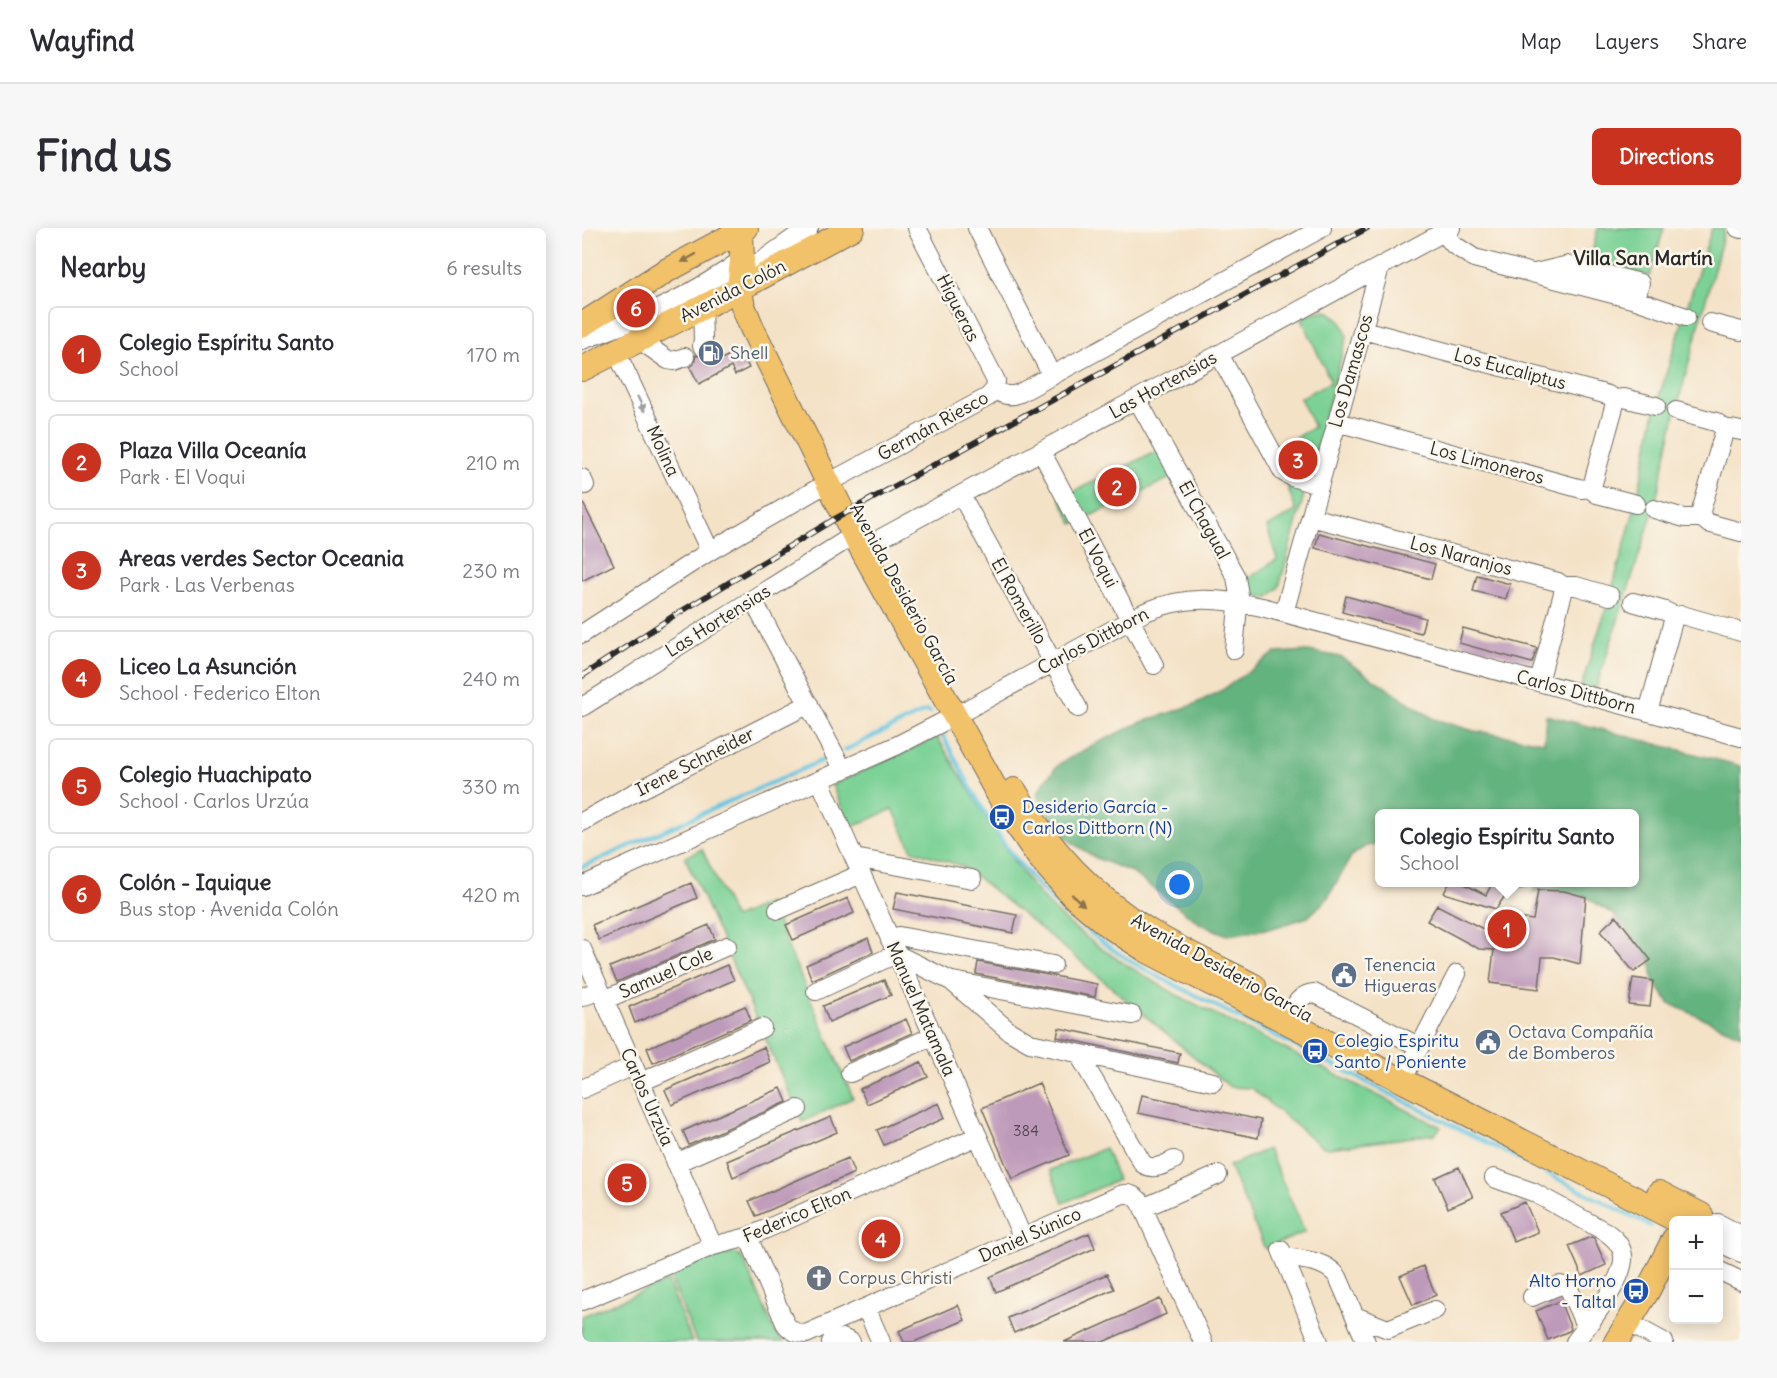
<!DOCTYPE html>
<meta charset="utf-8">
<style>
:root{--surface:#fff;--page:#f7f7f7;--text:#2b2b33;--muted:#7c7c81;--line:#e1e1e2;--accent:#c8321e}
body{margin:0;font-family:Delius,sans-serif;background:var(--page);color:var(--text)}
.controls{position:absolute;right:18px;bottom:18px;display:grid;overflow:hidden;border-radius:9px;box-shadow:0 3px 15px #0003}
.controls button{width:54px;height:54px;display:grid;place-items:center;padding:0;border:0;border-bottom:2px solid var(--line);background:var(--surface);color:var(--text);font:30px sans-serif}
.you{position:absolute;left:598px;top:657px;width:21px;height:21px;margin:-15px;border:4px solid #fff;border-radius:50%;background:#1a73e8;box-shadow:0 0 0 9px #1a73e833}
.badge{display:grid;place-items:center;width:39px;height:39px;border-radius:50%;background:var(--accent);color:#fff;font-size:20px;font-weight:700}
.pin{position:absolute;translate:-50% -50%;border:3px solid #fff;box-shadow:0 2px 6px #0006}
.popup{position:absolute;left:793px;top:581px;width:264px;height:78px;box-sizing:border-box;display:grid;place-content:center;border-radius:9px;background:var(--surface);filter:drop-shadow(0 2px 4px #0005);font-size:20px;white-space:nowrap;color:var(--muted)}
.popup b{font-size:22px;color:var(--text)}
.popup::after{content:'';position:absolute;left:50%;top:100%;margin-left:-12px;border:12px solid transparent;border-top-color:var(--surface)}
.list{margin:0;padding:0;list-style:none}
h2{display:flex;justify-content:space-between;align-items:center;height:78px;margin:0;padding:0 24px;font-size:26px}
h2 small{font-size:20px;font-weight:400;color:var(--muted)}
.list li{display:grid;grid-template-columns:39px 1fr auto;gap:18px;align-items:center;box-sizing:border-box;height:96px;margin:0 12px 12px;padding:0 12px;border:2px solid var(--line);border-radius:9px}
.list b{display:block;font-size:22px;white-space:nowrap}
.list p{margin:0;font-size:20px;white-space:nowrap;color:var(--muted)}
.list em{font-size:20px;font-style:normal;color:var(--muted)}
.map{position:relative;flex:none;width:1159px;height:1114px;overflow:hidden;border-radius:9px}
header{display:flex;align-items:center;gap:36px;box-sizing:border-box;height:84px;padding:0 30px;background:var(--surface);border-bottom:2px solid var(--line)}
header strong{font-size:28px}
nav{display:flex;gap:33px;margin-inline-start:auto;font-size:21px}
.intro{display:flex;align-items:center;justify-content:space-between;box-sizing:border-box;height:144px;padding:0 36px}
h1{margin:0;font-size:42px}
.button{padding:15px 27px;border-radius:9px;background:var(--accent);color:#fff;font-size:21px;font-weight:700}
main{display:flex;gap:36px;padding:0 36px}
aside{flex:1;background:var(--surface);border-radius:9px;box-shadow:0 3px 15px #0003}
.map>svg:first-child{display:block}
.green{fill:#7bd196;stroke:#537e60;stroke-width:1.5}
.forest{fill:#64b37f;stroke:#486f55;stroke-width:1.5}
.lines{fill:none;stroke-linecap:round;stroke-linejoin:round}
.stream{stroke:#63c5e1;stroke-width:4}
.building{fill:#be9aba}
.minor-casing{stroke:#716b62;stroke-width:20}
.major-casing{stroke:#716b62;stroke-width:26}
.minor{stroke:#fff;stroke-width:18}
.major{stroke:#f2c26a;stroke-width:24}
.rail-casing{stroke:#2b2b2b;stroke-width:6}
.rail{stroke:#fbf7ec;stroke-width:4;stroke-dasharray:11;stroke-linecap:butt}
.oneway{fill:#8e764a}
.oneway2{fill:#a0a0a0}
.labels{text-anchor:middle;stroke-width:5;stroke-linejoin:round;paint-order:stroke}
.number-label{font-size:15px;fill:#50474f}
.street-label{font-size:18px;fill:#2b2b2b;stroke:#fbf7ec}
.service-label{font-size:18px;fill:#4e5e75;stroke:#fbf7ec;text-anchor:start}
.transit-label{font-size:18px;fill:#164399;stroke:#fbf7ec;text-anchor:start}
.worship-label{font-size:18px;fill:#5b616d;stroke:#fbf7ec;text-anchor:start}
.neighbourhood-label{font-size:20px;font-weight:bold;fill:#2b2b2b;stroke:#fbf7ec}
</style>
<header>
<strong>Wayfind</strong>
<nav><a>Map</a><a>Layers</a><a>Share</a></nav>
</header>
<div class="intro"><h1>Find us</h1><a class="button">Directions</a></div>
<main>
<aside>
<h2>Nearby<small>6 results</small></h2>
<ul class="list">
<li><span class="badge">1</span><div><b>Colegio Espíritu Santo</b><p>School</p></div><em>170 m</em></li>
<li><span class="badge">2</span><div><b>Plaza Villa Oceanía</b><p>Park · El Voqui</p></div><em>210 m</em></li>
<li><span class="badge">3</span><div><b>Areas verdes Sector Oceania</b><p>Park · Las Verbenas</p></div><em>230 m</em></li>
<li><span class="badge">4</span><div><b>Liceo La Asunción</b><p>School · Federico Elton</p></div><em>240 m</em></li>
<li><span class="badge">5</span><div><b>Colegio Huachipato</b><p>School · Carlos Urzúa</p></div><em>330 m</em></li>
<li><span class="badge">6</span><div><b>Colón - Iquique</b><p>Bus stop · Avenida Colón</p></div><em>420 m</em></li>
</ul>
</aside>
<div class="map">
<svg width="1159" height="1114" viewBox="0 0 1159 1114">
<rect width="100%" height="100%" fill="#fbf7ec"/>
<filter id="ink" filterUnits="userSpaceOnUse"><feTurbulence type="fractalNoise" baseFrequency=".0167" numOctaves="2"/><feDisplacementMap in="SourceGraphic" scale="12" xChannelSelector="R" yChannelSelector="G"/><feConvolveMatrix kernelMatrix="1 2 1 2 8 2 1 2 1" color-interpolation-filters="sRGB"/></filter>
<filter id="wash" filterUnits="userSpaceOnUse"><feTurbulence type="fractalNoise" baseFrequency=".008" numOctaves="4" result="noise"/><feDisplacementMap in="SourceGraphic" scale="24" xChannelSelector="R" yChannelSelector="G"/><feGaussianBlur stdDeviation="1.35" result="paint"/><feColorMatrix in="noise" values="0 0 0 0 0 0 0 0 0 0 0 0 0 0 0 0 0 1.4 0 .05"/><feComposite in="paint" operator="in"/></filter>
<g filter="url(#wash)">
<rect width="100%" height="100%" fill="#f4e2c7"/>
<path class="green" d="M1016 0H1082L1068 48 1008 33Z
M1130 0H1143L1094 183 1072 281 1011 469 997 465 1028 368 1054 276 1074 178Z
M744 82C756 89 761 94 765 108L697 359 686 370 666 366 661 354 695 331 685 299 714 283 706 260 710 252 707 242 693 221 732 199 718 170 749 154 720 91 725 86Z
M579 221 593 248 491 296 478 270Z
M355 509C372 537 390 565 407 594 421 616 434 638 450 658 489 706 543 737 595 767L859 899 853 906 747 920 739 918 669 860 648 859 479 717 382 639 330 622 311 581 268 600 250 557Z
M120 621 152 690 187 675 271 870 220 894 103 629Z
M523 920 536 952 481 975 468 942Z
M686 921 723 1004 683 1021 647 938Z
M151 1025 157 1027 162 1033 194 1106 202 1114H114L88 1048C108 1038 128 1029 151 1025Z
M86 1053 110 1114H0V1088Z"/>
<path class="forest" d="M726 423 758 429 852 491 892 503 962 514 964 487 1159 538V807L1088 776 1071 753 1069 732 1034 688 1004 669 956 662 951 664 956 655 1052 654V586H798L797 616 784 618 770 627 745 671 726 689 691 700 645 707 619 696 549 644 514 630 492 616 475 601 455 567 461 555 477 536 511 517 557 495 611 477 640 462 693 425Z"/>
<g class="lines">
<path class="stream" d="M361 508C381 544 399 582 422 615 460 670 514 716 573 747L1069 998
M263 522 344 483 348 484
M0 639 243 531"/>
</g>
<g id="blocks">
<path class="building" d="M158 122 167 140 153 147 149 139 117 156 108 139 112 136 114 127 119 129 125 128 129 136Z
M0 273 32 337 0 353Z
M737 305 853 336 849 351 733 320Z
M895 347 928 356 924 371 891 363Z
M764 368 843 390 839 405 760 384Z
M881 400 955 420 950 435 877 415Z
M868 654H878L904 667 911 654H951V656L924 666 914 681 862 665Z
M109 655 115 670 17 712 10 697Z
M956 662 982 663 1004 669 998 736 972 729H960L957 761 908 755 912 722 897 721 845 693 855 677 905 703 907 687 951 692Z
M315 664 435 687 431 705 311 681Z
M266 670 272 685 211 712 204 697Z
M1034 688 1069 732 1052 744 1018 703Z
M127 697 133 711 35 754 28 739Z
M286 710 291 724 230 752 224 737Z
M396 734 515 756 513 769 394 746Z
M145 737 152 752 53 795 47 779Z
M1051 750 1071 753 1068 779 1047 777Z
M302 752 309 767 247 794 241 778Z
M163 778 169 792 71 835 65 820Z
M324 791 330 805 267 833 261 819Z
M477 800 598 825 596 835 475 809Z
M182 819 188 834 90 877 83 862Z
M339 834 346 849 285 876 278 861Z
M457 855 487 927 430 951 400 880Z
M199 860 205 874 107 917 101 903Z
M560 867 679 892 676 910 556 885Z
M357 875 363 890 302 917 295 902Z
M249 889 255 904 151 949 145 933Z
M266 930 272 945 174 988 167 973Z
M877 939 891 969 866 980 853 950Z
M943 974 956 1004 932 1014 919 984Z
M507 1005 513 1020 414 1064 408 1049Z
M1009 1009 1012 1010 1024 1037 1000 1048 987 1018Z
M841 1038 854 1067 831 1077 818 1048Z
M525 1046 532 1061 432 1105 426 1090Z
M578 1071 584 1086 521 1114H482Z
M978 1073 989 1101 987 1103 966 1112 954 1083Z
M376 1077 383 1092 332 1114H322L317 1103Z"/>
</g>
</g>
<g filter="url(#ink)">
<use href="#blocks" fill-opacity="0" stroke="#716b62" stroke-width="1.5"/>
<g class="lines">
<defs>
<path id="minor" d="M335 0 412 149 414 153 413 161
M395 0 470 148
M1156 0 1159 1
M861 4 872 17 892 30 1054 72 1104 89
M953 45 987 37 1058 55 1054 72
M151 51C179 36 201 16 227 0
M1128 95 1159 103
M781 102 1026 167 1032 171 1042 170 1074 178
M56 111 86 132 92 133 103 129
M0 112C56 93 112 66 161 31
M120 118 121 111 120 78
M34 123 128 323
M637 126 701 244 710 249 737 257
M413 161C421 168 429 169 438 165L740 0
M555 171 654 349 657 367 652 422
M1094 183 1134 194 1145 202 1149 201 1159 203
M755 194 1000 261 1007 260 1015 266 1054 276
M459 223 572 437
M0 250 3 257
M1007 260 1011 255 1032 179V171
M379 267 496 480
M1072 281 1102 290H1120L1126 295 1159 304
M729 289 976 354 981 358H994L1028 368
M1120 290 1119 283 1141 208 1145 202
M292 314 869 0
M171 372 261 542
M1051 374 1083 383 1094 388 1100 387 1159 404
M702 385 798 39
M0 406 128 323 235 261 406 169 413 161
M957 454 981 365V358
M0 479 272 307
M1066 484 1091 393 1094 388
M238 553 441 1010
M0 594 48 567 227 476
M272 630 390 651
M0 658 316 517 386 481 563 384C604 367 637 370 680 379L1159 509
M196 682 279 646
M308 712 317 708 471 737
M0 721 131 1018
M371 753 550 787
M234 763 314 726 369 753 427 803 448 815 631 854
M0 769 18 762
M22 772 145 718
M704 794C711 781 716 766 732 765L838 819
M497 827 561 936C572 943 581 937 592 932
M268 845 351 808
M820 853 875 746
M59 854 180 800
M0 861 51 838
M94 935 216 881
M912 950 951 964 1024 1004C1032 1010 1039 1016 1041 1027 1044 1050 1007 1096 993 1114
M561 980 636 947
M1136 995 1159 1007
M166 1009 203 1095C208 1103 215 1106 224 1106L536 968C544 964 551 966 558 973L621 1114
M1136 1014 1159 1025
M699 1022 737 1114
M702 1029C721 1032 743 1032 756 1049L784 1114
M1136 1042 1159 1053
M950 1069 978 1057 983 1058 987 1061 1004 1100
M0 1073 131 1018 166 1009 396 908
M284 1080 299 1114
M773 1088 806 1101 853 1082
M1047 1095 1082 1114
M249 1114 260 1110 269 1114"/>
<path id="major" d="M159 3 160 32 157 60 161 78 170 100 272 307 428 587 457 629 490 667 527 698 564 722 589 735 1095 992
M0 97 82 44 164 0
M0 141 170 54 270 0
M432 562C465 619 510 668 567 703 600 723 637 740 672 758
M1077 965 1119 987 1116 992
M1034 1114 1065 1064 1092 1011"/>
</defs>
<use href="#minor" class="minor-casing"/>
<use href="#major" class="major-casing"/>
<use href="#minor" class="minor"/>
<use href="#major" class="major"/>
<defs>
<path id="rail" d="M0 448 90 389 251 292 785 0"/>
</defs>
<use href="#rail" class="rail-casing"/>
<use href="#rail" class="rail"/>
</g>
<defs><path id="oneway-solid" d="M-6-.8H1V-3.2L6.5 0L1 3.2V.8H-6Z" transform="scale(1.5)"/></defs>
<g class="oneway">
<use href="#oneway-solid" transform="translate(107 30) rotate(151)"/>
<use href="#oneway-solid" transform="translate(496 672) rotate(42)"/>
</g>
<use class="oneway2" href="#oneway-solid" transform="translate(59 176) rotate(65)"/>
</g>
<defs>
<symbol id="fuel-disc" viewBox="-11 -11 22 22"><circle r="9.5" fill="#5c6f8a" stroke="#fbf7ec"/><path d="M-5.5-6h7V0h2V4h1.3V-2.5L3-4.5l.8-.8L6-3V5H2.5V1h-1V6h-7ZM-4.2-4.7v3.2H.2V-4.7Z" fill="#fff"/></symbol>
<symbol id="bus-disc" viewBox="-11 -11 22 22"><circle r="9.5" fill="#1a4fb4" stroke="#fbf7ec"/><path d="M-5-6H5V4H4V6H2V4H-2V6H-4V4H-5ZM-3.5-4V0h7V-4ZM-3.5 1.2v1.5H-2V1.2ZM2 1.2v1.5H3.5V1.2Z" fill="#fff"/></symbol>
<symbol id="civic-disc" viewBox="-11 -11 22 22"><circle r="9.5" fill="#5c6f8a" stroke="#fbf7ec"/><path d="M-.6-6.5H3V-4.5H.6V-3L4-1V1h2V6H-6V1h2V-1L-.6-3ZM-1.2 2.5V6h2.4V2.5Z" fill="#fff"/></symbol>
<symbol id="church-disc" viewBox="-11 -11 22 22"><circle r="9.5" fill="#6b7280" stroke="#fbf7ec"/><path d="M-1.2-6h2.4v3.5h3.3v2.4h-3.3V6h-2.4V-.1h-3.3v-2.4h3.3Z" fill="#fff"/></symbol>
</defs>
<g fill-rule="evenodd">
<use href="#fuel-disc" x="114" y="110" width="30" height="30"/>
<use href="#bus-disc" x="405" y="574" width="30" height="30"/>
<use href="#civic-disc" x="747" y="732" width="30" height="30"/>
<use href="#civic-disc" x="891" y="799" width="30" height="30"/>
<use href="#bus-disc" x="718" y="808" width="30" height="30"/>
<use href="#church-disc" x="222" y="1035" width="30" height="30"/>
<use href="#bus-disc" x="1039" y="1048" width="30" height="30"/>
</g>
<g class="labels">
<g class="number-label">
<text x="444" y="908">384</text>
</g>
<g class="street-label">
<text transform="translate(151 63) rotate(-27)" y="6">Avenida Colón</text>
<text transform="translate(376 80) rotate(63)" y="6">Higueras</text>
<text transform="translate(928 141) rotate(15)" y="6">Los Eucaliptus</text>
<text transform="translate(769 143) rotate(-74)" y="6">Los Damascos</text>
<text transform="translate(581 157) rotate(-29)" y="6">Las Hortensias</text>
<text transform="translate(351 198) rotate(-29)" y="6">Germán Riesco</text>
<text transform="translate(81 223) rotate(65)" y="6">Molina</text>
<text transform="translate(905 235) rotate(15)" y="6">Los Limoneros</text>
<text transform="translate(622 292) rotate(61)" y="6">El Chagual</text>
<text transform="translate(879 328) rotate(15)" y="6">Los Naranjos</text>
<text transform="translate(516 330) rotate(62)" y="6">El Voqui</text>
<text transform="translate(322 366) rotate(61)" y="6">Avenida Desiderio García</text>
<text transform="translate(437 373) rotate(61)" y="6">El Romerillo</text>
<text transform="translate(136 393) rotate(-32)" y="6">Las Hortensias</text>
<text transform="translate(511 413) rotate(-28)" y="6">Carlos Dittborn</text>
<text transform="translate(994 464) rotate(15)" y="6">Carlos Dittborn</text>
<text transform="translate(113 534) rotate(-27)" y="6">Irene Schneider</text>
<text transform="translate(640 740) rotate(29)" y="6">Avenida Desiderio García</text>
<text transform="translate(84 745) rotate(-24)" y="6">Samuel Cole</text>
<text transform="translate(339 781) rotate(66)" y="6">Manuel Matamala</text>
<text transform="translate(65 869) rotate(66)" y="6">Carlos Urzúa</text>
<text transform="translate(215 987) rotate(-23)" y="6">Federico Elton</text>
<text transform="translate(448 1007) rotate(-24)" y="6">Daniel Súnico</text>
</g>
<g class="service-label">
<text x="148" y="131">Shell</text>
<text x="782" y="743">Tenencia<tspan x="782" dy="21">Higueras</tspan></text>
<text x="926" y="810">Octava Compañía<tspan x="926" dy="21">de Bomberos</tspan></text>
</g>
<g class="transit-label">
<text x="440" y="585">Desiderio García -<tspan x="440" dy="21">Carlos Dittborn (N)</tspan></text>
<text x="752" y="819">Colegio Espiritu<tspan x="752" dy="21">Santo / Poniente</tspan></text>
<text x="1034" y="1059" text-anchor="end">Alto Horno<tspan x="1034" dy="21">- Taltal</tspan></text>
</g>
<g class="worship-label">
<text x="256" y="1056">Corpus Christi</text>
</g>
<g class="neighbourhood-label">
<text x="1061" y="37">Villa San Martín</text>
</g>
</g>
</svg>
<div class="controls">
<button>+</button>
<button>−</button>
</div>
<div class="you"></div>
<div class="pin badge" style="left:925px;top:701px">1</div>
<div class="popup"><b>Colegio Espíritu Santo</b>School</div>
<div class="pin badge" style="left:535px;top:259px">2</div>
<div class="pin badge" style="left:716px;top:232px">3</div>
<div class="pin badge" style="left:299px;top:1011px">4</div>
<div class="pin badge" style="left:45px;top:955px">5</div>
<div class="pin badge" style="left:54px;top:80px">6</div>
</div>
</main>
